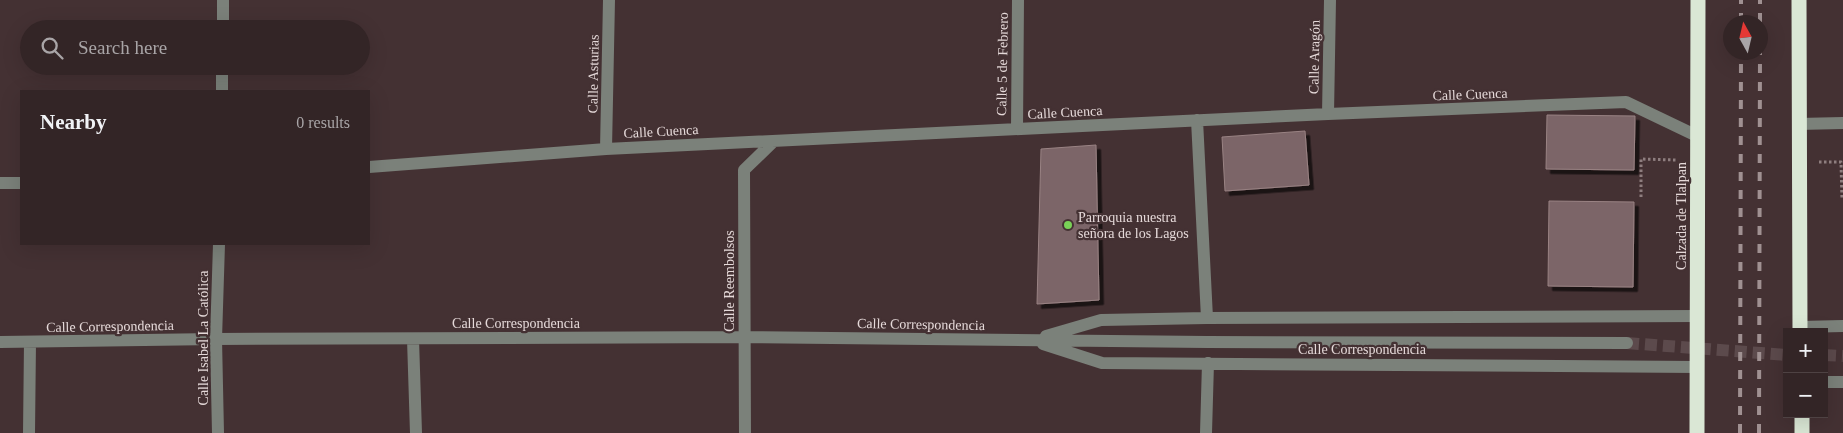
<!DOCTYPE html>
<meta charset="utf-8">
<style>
:root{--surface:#332526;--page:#3b2d2e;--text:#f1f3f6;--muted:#a9a5a7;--line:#4e4243}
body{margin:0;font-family:Georgia,serif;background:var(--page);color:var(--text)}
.controls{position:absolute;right:15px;bottom:15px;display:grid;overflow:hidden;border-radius:0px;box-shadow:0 5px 20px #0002}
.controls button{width:45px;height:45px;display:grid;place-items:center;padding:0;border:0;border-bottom:1px solid var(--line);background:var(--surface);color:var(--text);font:25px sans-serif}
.compass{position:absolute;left:1723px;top:15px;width:45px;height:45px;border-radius:50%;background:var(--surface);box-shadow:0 5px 20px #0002;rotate:352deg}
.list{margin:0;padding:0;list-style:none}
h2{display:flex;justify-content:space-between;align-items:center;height:65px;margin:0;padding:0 20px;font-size:21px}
h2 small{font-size:16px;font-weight:400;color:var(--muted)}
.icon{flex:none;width:28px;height:28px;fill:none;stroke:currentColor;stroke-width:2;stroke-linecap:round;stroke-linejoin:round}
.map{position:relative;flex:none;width:1843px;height:433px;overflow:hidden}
.search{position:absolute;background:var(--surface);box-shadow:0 5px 20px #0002;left:20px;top:20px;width:350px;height:55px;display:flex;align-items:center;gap:12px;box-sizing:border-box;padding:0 18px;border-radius:28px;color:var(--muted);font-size:19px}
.panel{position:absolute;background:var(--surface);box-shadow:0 5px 20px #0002;left:20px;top:90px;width:350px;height:155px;border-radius:0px}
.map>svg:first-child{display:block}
.building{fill:#7b6567;stroke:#9a8384;filter:url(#shadow)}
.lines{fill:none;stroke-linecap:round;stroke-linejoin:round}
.minor-tunnel{stroke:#5c4a4c;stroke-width:12;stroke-dasharray:12 6;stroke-linecap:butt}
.path{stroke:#8e7e7f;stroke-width:3;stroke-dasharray:2.5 2.5;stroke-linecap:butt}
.minor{stroke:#7b817a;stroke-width:12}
.highway{stroke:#dae7d5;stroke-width:15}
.rail{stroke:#a09192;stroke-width:4;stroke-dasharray:9 9;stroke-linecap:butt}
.poi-dot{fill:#79d157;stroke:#443133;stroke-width:2}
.labels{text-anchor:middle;stroke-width:4.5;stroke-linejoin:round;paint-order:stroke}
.street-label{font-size:14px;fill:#e5d9d9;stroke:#443133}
.poi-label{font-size:14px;fill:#e5d9d9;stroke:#443133;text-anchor:start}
</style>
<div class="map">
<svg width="1843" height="433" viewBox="0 0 1843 433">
<defs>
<filter id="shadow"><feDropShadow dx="4.5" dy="4.5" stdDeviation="0" flood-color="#0009"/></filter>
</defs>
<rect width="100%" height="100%" fill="#443133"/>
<path class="building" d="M1547 115 1635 116 1634 170 1546 169Z
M1305 131 1309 185 1225 191 1222 137Z
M1096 145 1099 300 1037 304 1041 149Z
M1549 201 1634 202 1633 287 1548 286Z"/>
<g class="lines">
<path class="minor-tunnel" d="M1627 343 1787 355
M1824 355 1843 356"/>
<path class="path" d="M1819 162H1841L1842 200
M1641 197V159L1676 160"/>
<path class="minor" d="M223 29V0
M222 91V66
M1328 114 1330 0
M1197 120 1207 318
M1798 124 1843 123
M1017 129 1018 0
M606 149 609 0
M369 167 606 149 1328 114 1626 102 1697 136
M0 183H21
M1800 327 1843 326
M1046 336 1101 320 1207 318 1697 316
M413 339 416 433
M0 342 216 339 745 337 1207 342 1627 343
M1043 344 1102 363 1697 367
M1824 382H1843
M29 433 30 342
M218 433 216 339 219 244
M745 433 744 170 774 141
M1206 433 1208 363"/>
<path class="highway" d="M1799 0 1800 332
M1697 433 1698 0
M1802 433V414"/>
<path class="rail" d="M1741 22V0
M1760 22V0
M1740 433 1741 52
M1759 433 1760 52"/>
</g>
<circle class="poi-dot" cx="1068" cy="225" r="5"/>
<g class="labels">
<g class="street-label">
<text transform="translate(1314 57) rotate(-89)" y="5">Calle Aragón</text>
<text transform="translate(1002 64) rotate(-89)" y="5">Calle 5 de Febrero</text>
<text transform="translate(593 74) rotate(-89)" y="5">Calle Asturias</text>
<text transform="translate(1470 94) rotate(-2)" y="5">Calle Cuenca</text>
<text transform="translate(1065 112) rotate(-3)" y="5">Calle Cuenca</text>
<text transform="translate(661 131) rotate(-3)" y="5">Calle Cuenca</text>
<text transform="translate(1681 216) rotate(-90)" y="5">Calzada de Tlalpan</text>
<text transform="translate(729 281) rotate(-90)" y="5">Calle Reembolsos</text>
<text x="516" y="328">Calle Correspondencia</text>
<text transform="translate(921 324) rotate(1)" y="5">Calle Correspondencia</text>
<text transform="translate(110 326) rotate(-1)" y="5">Calle Correspondencia</text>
<text transform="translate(203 338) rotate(-90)" y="5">Calle Isabel La Católica</text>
<text x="1362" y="354">Calle Correspondencia</text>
</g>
<g class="poi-label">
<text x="1078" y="222">Parroquia nuestra<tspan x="1078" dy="16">señora de los Lagos</tspan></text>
</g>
</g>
</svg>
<div class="controls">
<button>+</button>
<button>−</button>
</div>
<svg class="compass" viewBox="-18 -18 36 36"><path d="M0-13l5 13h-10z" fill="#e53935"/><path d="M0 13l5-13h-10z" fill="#a9a5a7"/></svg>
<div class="search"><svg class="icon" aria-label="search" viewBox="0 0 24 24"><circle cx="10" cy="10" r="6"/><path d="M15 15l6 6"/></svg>Search here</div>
<section class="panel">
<h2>Nearby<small>0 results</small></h2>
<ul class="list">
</ul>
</section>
</div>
